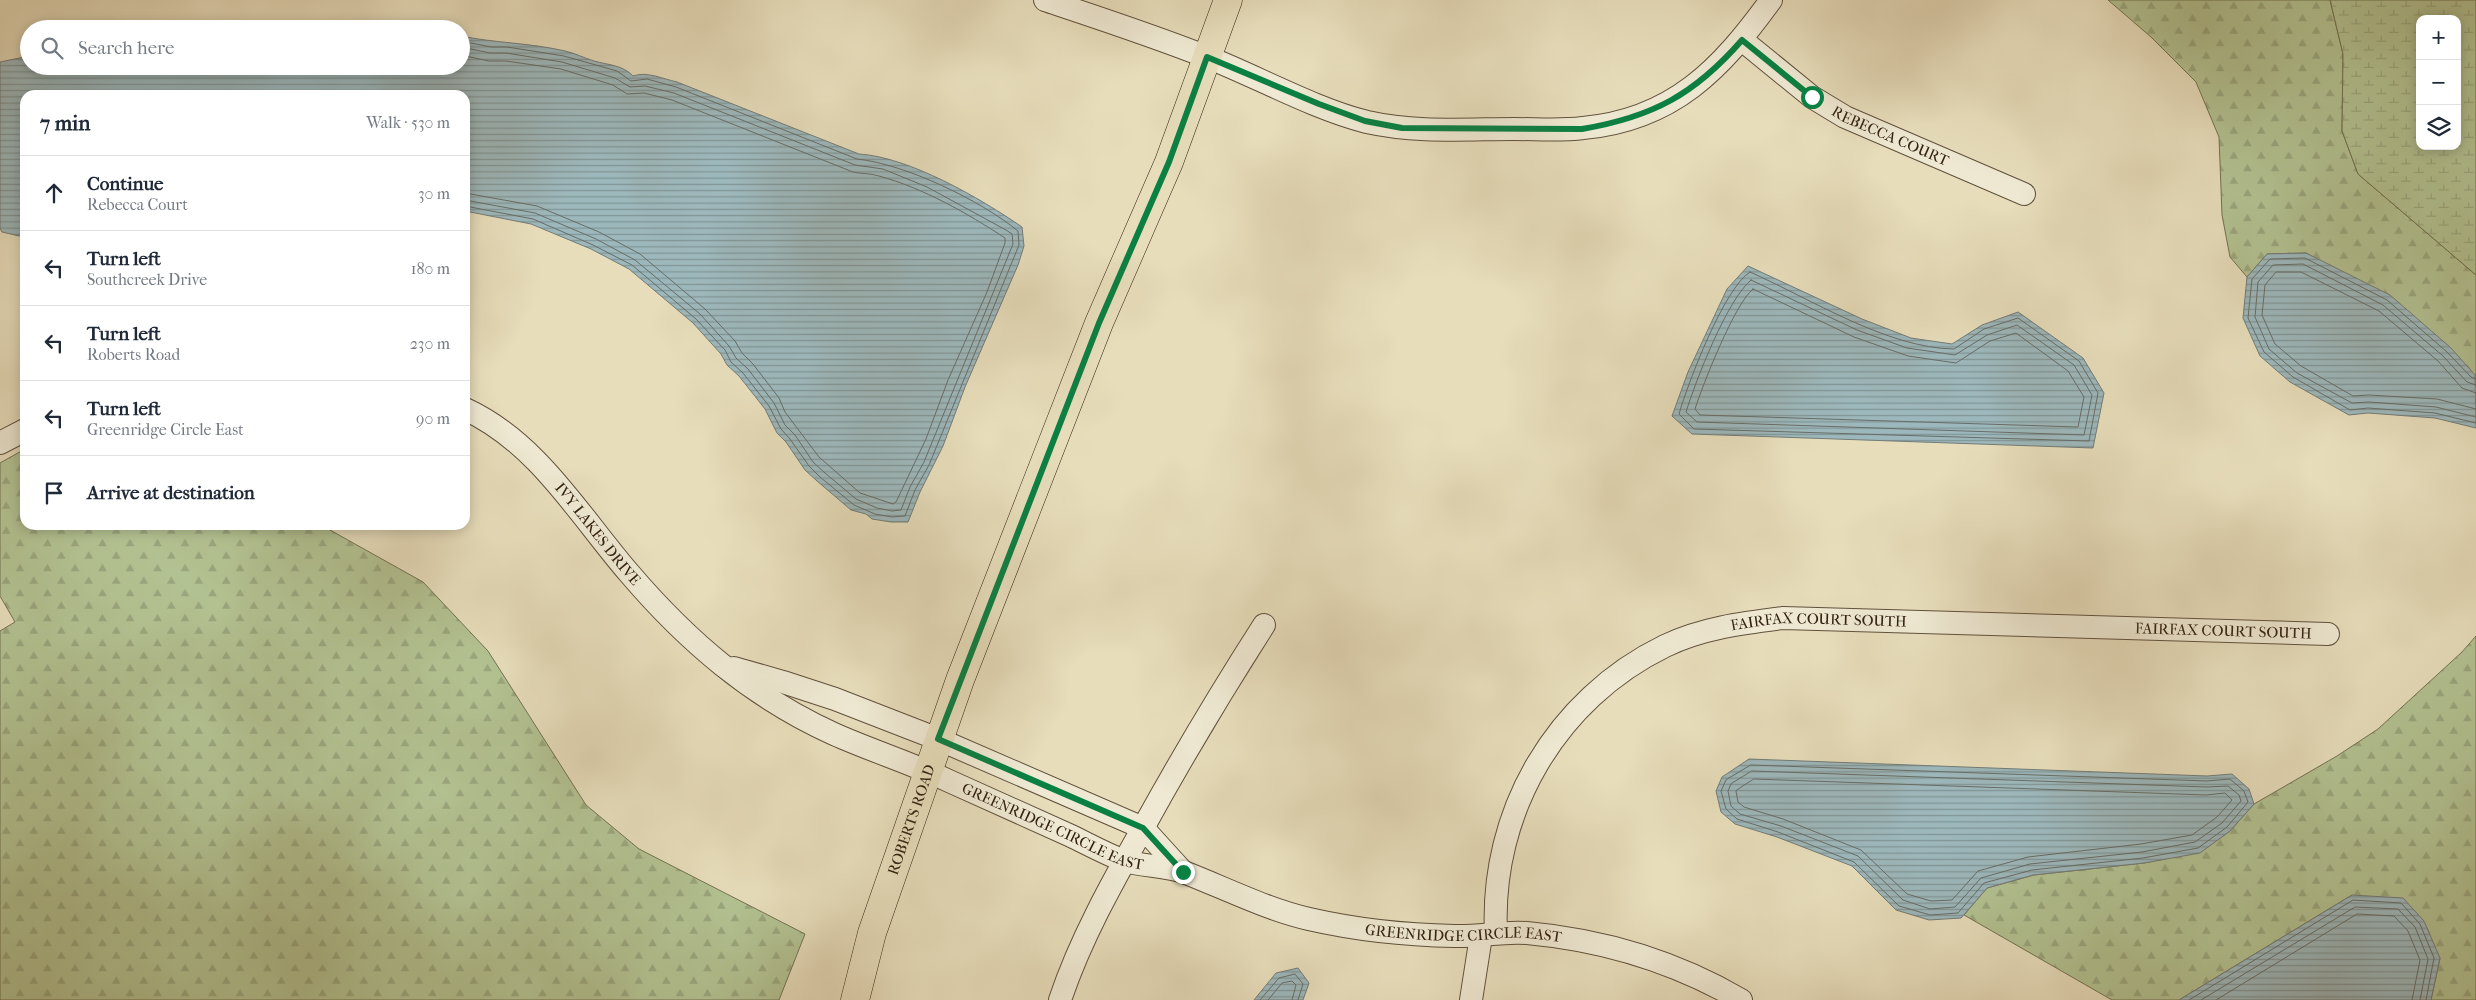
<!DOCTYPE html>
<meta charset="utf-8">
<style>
:root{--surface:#fff;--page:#f6f6f7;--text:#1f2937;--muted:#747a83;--line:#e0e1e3}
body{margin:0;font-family:"IM FELL French Canon",serif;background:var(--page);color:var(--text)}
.controls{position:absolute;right:15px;top:15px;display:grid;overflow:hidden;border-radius:10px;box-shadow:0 2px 12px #0003}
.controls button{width:45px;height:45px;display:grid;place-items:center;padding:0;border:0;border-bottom:1px solid var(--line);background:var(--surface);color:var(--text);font:25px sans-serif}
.stop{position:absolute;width:15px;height:15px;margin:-11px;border:4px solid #0b8043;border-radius:50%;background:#fff}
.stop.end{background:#0b8043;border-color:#fff;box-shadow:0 1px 5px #0008}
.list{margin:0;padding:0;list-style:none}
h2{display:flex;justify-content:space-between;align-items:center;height:65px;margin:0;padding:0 20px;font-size:21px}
h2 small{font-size:16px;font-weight:400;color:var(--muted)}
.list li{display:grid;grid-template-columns:32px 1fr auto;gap:15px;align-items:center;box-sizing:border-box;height:75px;padding:0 20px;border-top:1px solid var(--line)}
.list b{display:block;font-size:19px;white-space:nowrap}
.list p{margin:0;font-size:16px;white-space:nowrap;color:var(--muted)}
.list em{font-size:16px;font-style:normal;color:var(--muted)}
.icon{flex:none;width:28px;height:28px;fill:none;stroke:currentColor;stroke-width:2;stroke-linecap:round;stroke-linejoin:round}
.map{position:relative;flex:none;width:2476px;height:1000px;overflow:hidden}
.search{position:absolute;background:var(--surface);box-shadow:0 2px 12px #0003;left:20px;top:20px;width:450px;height:55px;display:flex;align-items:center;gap:12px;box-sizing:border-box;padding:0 18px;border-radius:28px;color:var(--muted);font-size:19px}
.panel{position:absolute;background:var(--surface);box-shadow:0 2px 12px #0003;left:20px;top:90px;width:450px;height:440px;border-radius:15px}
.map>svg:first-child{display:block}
.forest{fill:url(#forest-firs);stroke:#737252}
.wetland{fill:url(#wetland-marsh);stroke:#737252;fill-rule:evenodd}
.water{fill:url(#water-rules);stroke:#737c78}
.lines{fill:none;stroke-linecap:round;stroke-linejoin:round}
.shore{stroke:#686d67;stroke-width:1}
.minor-casing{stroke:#60513c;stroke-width:24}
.major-casing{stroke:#332212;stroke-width:29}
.minor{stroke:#efe9d3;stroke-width:22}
.major{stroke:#e7ddbb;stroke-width:28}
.route{stroke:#0b8043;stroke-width:6}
.labels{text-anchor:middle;stroke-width:4;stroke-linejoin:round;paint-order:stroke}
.street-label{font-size:15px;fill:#332212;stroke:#efe9d3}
</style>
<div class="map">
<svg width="2476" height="1000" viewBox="0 0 2476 1000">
<defs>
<pattern id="forest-firs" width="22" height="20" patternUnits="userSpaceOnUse" patternTransform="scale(1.25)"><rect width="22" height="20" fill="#b3c292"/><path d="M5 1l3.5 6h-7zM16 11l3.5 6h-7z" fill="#9aa67d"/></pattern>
<pattern id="wetland-marsh" width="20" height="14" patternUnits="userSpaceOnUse" patternTransform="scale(1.25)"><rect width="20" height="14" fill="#b3c292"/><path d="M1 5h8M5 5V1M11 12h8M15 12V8" fill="none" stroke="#9aa67d"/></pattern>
<pattern id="water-rules" width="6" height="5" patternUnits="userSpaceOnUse" patternTransform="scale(1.25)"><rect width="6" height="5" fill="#9db8bc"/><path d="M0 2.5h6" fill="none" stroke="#819597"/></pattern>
</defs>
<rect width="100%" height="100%" fill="#e7ddbb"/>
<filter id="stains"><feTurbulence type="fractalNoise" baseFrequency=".004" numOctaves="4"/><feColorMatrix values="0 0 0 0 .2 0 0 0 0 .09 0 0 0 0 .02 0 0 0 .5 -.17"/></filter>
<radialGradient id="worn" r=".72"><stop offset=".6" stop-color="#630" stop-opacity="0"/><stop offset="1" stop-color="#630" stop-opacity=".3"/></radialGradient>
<path class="forest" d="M2108 0H2330L2343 54 2342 131 2358 174 2476 275V388L2475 375 2327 265 2306 253 2267 254 2247 277 2230 257 2222 215 2219 137 2196 82 2151 37Z
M25 449V525H321L423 582 488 651 586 805 639 849 805 934 779 1000H0V631L15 622 0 596V463Z
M2476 636V1000H2431L2440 958 2352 895 2179 1000H2112L1964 915 1987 888 2034 875 2144 863 2200 852 2230 831 2254 804 2337 756 2378 729 2462 652Z"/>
<path class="wetland" d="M2330 0H2476V275L2358 174 2342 131 2343 54ZM2420 19H2457V146H2420Z"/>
<path class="water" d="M349 25 399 29H278L289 26Z
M461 36C495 43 531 43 565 51 575 53 584 58 594 61 608 65 623 65 633 76 647 71 663 79 677 82L859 154C909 157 980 198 1022 227L1024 246 1018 265 965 387 943 446 920 492 908 522H891L872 519 866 514 851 510 817 481 805 470 786 442 777 433 765 409 739 376 727 365 721 354 693 323 629 269 591 249 531 224 465 211V95H25V234L19 236 2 232 0 228V62L29 56V66H461Z
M2306 253 2390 295 2451 348 2475 375 2476 428 2435 418 2368 413 2349 415 2290 382 2260 356 2243 318 2247 277 2267 254Z
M1748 266 1862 319 1911 338 1952 344 1982 325 2018 312 2083 358 2104 393 2093 448 1692 434 1672 416 1688 372 1727 289Z
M1749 759 2207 776 2232 774 2249 789 2254 804 2230 831 2200 853 2144 863 2033 875 1987 888 1961 918 1929 920 1896 910 1852 866 1777 837 1735 824 1721 812 1716 791 1722 777Z
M2352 895 2403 898 2424 921 2440 958 2431 1000H2179Z
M1298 968 1309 983 1303 1000H1254L1276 973Z"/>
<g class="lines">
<path class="shore" d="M461 41 491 47H507L564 56 617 71 631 81 647 79 676 87 857 159C905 164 980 200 1018 231L1019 245 929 465 915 490 905 516 892 517 875 514 854 505 820 477 809 466 790 439 781 429 769 406 743 373 731 362 725 350 696 319 632 265 593 245 533 219 465 206
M461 47 490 53H506L562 62 615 78 630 87 645 86 674 93 855 165 883 169 927 187 1006 230 1012 234 1013 244 924 462 910 487 901 510 892 511 877 508 856 499 825 473 813 462 795 435 785 425 774 403 748 369 736 358 729 346 700 314 635 260 596 239 535 213 465 200
M461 55 489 61H506L561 69 613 85 627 94 644 93 672 100 853 172C861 174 870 173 879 176 923 188 967 213 1005 238V243L987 292 948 380 926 439 896 502 893 504 860 493 819 457 785 412 779 398 753 364 742 353 735 341 705 309 640 254 599 232 537 206 465 193
M1750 272C1811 299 1887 348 1954 349L1984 329 2018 318 2079 361 2098 393 2089 441 1694 429 1679 414C1688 383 1724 288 1750 272Z
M1751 280 1857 330 1907 348 1955 355 1987 335 2017 325 2074 365 2092 395 2084 435 1697 422 1686 412C1696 380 1727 300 1751 280Z
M1753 289 1854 337 1908 356 1956 363 1990 341 2016 333 2068 371 2084 397 2078 427 1700 415 1695 409C1703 384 1735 303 1753 289Z
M2476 379 2471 377 2447 352 2387 300 2305 258 2270 259 2252 279 2248 318 2264 352 2293 377 2350 410 2368 408 2435 413 2476 423
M2476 385 2467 382 2443 356 2383 305 2303 264 2273 265 2258 282 2255 317 2269 349 2297 373 2352 403 2369 402 2436 407 2476 417
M2476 393 2462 388 2438 361 2379 311 2301 272H2276L2265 285 2262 315 2275 344 2301 366 2353 396 2369 395 2437 399 2476 409
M1751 765 2207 781 2230 779 2244 791 2248 802 2227 827 2198 848 2143 858 2032 870 1984 883 1958 913 1930 915 1899 906 1854 862 1778 832 1737 819 1726 809 1721 791 1726 780Z
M1752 771 2207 787 2228 786 2239 795 2241 801 2222 823 2195 842 2142 852 2030 864 1981 878 1955 907 1930 909 1903 900 1858 856 1781 826 1740 814 1731 806 1728 791 1731 784Z
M1754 779 2206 795 2225 793 2232 800 2217 817 2192 835 2141 844 2028 857 1978 871 1952 900 1931 901 1907 894 1861 850 1783 819 1744 807 1738 802 1736 791Z
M1260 1000 1279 978 1295 974 1303 984 1298 1000
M1268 1000 1282 983 1292 981 1296 985 1292 1000
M2189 1000 2353 900 2401 903 2420 924 2434 958 2426 1000
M2201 1000 2355 907 2398 909 2415 927 2428 959 2420 1000
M2216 1000 2357 914 2394 916 2408 931 2420 960 2412 1000"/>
<defs>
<g id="minor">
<path d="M1045 0C1099 18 1154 36 1207 57 1258 77 1315 109 1367 122 1416 133 1466 129 1515 129 1537 129 1561 131 1583 128 1673 120 1721 69 1771 0"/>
<path id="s1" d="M1742 40 1812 97 1845 117 2024 194"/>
<path id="s2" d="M465 409C537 442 579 515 629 573 687 641 752 697 834 734 872 751 911 763 949 781 989 799 1029 817 1069 835 1086 843 1104 853 1122 860 1142 867 1166 865 1186 873 1227 889 1266 909 1309 919 1357 930 1405 935 1454 936 1479 937 1502 931 1527 933 1604 940 1674 961 1741 1000"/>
<path d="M0 443 25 430"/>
<path d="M734 668 783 682 835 699 938 739 1143 828 1183 872"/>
<path id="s3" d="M1496 933C1490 812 1556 699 1665 646 1702 628 1743 623 1783 618L2328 634"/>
<path d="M1060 1000C1080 940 1112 883 1143 828 1181 759 1221 692 1264 625"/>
<path d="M1471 1000 1481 936"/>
</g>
<g id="major">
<path id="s4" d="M855 1000 872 933 960 680 1099 323 1169 162 1228 0"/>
</g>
</defs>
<use href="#minor" class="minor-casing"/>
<use href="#major" class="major-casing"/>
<use href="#minor" class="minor"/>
<use href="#major" class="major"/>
</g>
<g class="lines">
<path class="route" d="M1183 872 1143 828 938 739 1099 323 1169 162 1207 57 1319 104 1365 121 1402 128 1582 129C1653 117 1695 94 1742 40L1812 97"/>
</g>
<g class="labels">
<g class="street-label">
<text dy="5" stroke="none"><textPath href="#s1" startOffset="178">REBECCA COURT</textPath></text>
<text dy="5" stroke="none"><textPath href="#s2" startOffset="184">IVY LAKES DRIVE</textPath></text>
<text dy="5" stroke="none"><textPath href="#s3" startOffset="510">FAIRFAX COURT SOUTH</textPath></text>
<text dy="5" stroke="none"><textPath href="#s3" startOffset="915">FAIRFAX COURT SOUTH</textPath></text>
<text dy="5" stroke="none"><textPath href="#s4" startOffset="189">ROBERTS ROAD</textPath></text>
<text dy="5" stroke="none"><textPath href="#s2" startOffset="735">GREENRIDGE CIRCLE EAST</textPath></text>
<text dy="5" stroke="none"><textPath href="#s2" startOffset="1164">GREENRIDGE CIRCLE EAST</textPath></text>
</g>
</g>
<rect width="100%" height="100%" filter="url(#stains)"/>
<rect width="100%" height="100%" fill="url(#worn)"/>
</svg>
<div class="controls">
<button>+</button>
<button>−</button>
<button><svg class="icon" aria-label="layers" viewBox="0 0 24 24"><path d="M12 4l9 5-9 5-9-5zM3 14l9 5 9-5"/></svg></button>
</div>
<div class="stop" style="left:1812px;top:97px"></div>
<div class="stop end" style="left:1183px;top:872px"></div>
<div class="search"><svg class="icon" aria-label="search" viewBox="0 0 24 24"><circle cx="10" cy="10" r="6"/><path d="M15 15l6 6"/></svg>Search here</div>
<section class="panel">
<h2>7 min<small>Walk · 530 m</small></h2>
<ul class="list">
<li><svg class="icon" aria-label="ahead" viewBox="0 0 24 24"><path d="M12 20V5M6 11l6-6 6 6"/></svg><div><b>Continue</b><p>Rebecca Court</p></div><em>30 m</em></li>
<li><svg class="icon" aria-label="left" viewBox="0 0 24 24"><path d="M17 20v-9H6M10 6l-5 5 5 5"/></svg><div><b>Turn left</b><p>Southcreek Drive</p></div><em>180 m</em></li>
<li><svg class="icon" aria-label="left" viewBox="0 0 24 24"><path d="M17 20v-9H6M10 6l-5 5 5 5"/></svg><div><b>Turn left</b><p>Roberts Road</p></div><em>230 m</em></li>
<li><svg class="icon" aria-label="left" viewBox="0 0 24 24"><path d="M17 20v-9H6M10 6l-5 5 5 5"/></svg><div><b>Turn left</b><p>Greenridge Circle East</p></div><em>90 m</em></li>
<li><svg class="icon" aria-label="arrive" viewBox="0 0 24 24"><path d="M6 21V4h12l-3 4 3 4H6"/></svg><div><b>Arrive at destination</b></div></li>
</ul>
</section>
</div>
